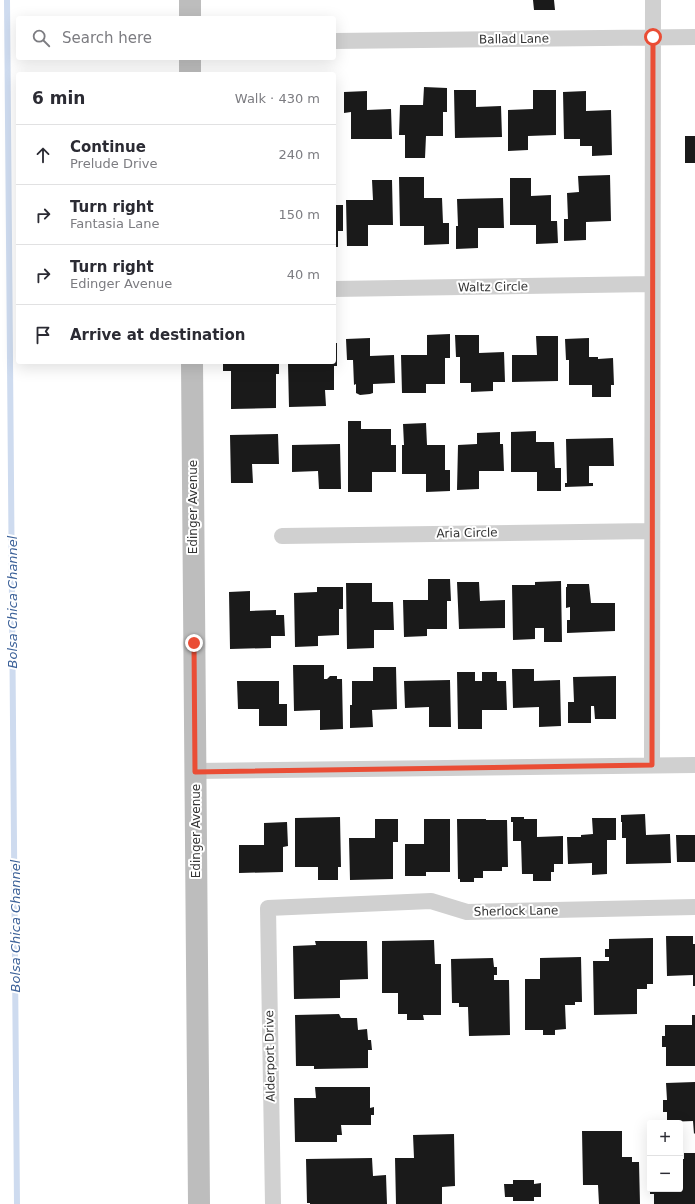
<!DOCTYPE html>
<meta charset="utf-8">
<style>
:root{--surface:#fff;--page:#f2f2f3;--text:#2b2b33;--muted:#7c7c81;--line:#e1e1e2}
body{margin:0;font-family:"DejaVu Sans",sans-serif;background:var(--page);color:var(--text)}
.controls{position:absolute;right:12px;bottom:12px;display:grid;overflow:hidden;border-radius:4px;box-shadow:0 4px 16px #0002}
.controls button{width:36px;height:36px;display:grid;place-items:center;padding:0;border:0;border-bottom:1px solid var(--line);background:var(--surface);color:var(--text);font:20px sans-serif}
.stop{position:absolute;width:12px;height:12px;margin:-9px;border:3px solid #ea4d35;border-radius:50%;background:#fff}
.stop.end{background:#ea4d35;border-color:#fff;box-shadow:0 1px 4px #0008}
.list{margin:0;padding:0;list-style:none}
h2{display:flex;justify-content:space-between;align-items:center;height:52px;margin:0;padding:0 16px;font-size:17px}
h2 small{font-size:13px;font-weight:400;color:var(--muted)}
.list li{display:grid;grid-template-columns:26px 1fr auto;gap:12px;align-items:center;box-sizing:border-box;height:60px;padding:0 16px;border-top:1px solid var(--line)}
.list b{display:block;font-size:15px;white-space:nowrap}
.list p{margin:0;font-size:13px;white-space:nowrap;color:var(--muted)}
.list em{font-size:13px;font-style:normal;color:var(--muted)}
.icon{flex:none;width:22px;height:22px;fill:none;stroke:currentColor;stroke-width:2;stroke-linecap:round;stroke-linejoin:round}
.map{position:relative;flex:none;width:695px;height:1204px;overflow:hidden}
.search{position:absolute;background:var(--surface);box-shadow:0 4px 16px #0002;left:16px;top:16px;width:320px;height:44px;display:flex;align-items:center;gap:10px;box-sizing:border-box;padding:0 14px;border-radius:4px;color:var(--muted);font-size:15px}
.panel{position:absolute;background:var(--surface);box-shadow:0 4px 16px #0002;left:16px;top:72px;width:320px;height:292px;border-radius:4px}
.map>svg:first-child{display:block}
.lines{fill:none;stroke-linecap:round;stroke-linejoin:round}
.stream{stroke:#cedbef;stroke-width:6}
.building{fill:#1a1a1a}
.minor{stroke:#d0d0d0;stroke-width:16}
.secondary{stroke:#bdbdbd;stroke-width:22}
.route{stroke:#ea4d35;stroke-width:5}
.labels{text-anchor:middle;stroke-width:4;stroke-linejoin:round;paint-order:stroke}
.street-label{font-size:12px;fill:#333;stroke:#fff}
.water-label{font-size:13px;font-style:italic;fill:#3d6299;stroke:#fff}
</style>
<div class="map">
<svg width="695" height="1204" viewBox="0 0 695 1204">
<rect width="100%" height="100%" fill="#fff"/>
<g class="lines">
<path class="stream" d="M7 0 17 1204"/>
</g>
<path class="building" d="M533 0H554L555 10H534Z
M424 87 447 88V112H443V136H426L425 158H405V135H399L400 105H423Z
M454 90H476V107L501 106 502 137 455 138Z
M533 90H556V135L528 136V150L508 151V110L533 109Z
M367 91V110L391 109 392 139H351V112L344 113V92Z
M586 91V111L611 110 612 155 592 156V146H580V139H564L563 92Z
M685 136H695V163H685Z
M610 175 611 221 586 222V240L564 241V219H568L567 193 579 192 578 176Z
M399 177H424V198H442L443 223H449V244L424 245V226H400Z
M510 178H531V196L551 195V221H557L558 243 536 244V225H510Z
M372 180H392L393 225H368V246H347L346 200H373Z
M503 198 504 228H478V248L456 249V226H458L457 199Z
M334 205H343V231H338V247H334Z
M450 334V358H445V384H426V393H402L401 355H427V335Z
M455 335H479V353L504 352 505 382H493V391L471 392V383H460V357H456Z
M536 336H558V381L512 382V355H537Z
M370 338V356L394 355 395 383 373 384V393L370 394 360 395 356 393V384L354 385 353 360H347L346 339Z
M589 338V357H598V359L613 358 614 385H611V397H592V385H569V360H566L565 339Z
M334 343H337V366H334V390H325L326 406 289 407 288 363 334 362Z
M223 362H279V374H276V408L231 409V371H223Z
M348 421H361V429H391V445H396V472H372V492H348Z
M426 423 427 445H445V470H450V491L426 492V474H402V445H404L403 424Z
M536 431V442H554L555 468H561V491H537V472H511V432Z
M500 432V444H503L504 471H479V489L457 490 458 445 477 444V433Z
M278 434 279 464H252L253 483H231L230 435Z
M613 438 614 466H589V483H593V486L565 487V483H567L566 439Z
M340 444 341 489H319L318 471 292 472V445Z
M428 579H450L451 601H447V629H427V636L404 637 403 600H428Z
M561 581 562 642H544V628H535V639L513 640 512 585H535V582Z
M457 582H479L480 601 505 600V628L459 629Z
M346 583H372V602H393L394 630H374V648L347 649Z
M567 584H589L591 603H615V631L567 633V620H570V607L566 608V587H567Z
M317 587H343V609H339V635L318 636V646L295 647 294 593 317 592Z
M250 591V611L276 610V615H284L285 636H271V648L230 649 229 592Z
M293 665H324V679H327L330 676H337V679H342L343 729 320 730V710L294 711Z
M373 667H396L397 709 372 710 373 727 350 728V705H352V681H373Z
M512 669H534V681L560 680 561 726 539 727V707L513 708Z
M457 672H475V681H482V672H497V681H506L507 710H482V729H458Z
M616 676V719H595L594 706H591V723H568V702H574L573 677Z
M450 680 451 727H429V707L405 708 404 681Z
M237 681H279V704H287V726H259V709H238Z
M645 814 646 835 670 834 671 863 626 864V838H622V822H621V815Z
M340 817 341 867H338V880H318V867H295V818Z
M511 817H524V819H537V837L563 836V864H554V872H551V881H533V874H522L521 841H513V822H511Z
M592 818H616V840H607V874L592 875V863L568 864 567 837H581V835L593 834Z
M375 819H398V842H393V879L350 880 349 838H375Z
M424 819H450V872H426V876H405V844H424Z
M457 819H486V820H507L508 867H502V871H483V878H474V882H460V879H458Z
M287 822 288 846 283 847V872L239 873V845H264V823Z
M676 835H695V862H677Z
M666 936H693V944H695V986H693V975L667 976Z
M653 938V984H647V989H637V1014L594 1015 593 961H609V957H605V949H609V939Z
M434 940 435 964H441V1015H423L424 1020H407V1014H398V993H382V941Z
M315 941H367L368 979 340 980V998L294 999 293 946 316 945Z
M581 957 582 1002H575V1005H565L566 1029 555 1030V1035H543V1030H525V979H540V958Z
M493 958 494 967H497V975H494V980H509L510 1035 469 1036 468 1007H459V1003H452L451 959Z
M339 1014 341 1018H357L358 1030 367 1029 368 1040H371L372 1050H368V1068L314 1069V1066H296L295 1015Z
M692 1015H695V1066H666V1047H662V1036H665V1025H692Z
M695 1082V1133L694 1134 693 1121 667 1122V1112H663V1100H667L666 1083Z
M315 1087H370V1108L374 1107V1115H371V1125H341L342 1135H337V1142H295L294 1098H316Z
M582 1131H622V1157H632V1162H639L640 1204H599L598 1185H583Z
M454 1134 455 1186 442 1187V1204H396L395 1158H414L413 1135Z
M684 1153H695V1204H654V1194H650V1189H680V1159H684Z
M372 1158 373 1176 386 1175 387 1204H310V1203H307L306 1159Z
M513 1180H534V1184L541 1183V1197H534V1201H513V1197H505L504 1184H513Z"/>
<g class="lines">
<path class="minor" d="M334 41 695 37
M334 289 652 284
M282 536 652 531
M652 765 653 0
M195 771 695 765
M273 1204 268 908 431 901 467 912 695 907"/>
<path class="secondary" d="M190 0V18
M190 58V74
M192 362 199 1204"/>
</g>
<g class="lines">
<path class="route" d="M194 643 195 772 652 765 653 37"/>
</g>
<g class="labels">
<g class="street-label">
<text transform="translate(514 39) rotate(-1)" y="4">Ballad Lane</text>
<text transform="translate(493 287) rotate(-1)" y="4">Waltz Circle</text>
<text transform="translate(193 507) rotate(-90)" y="4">Edinger Avenue</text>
<text transform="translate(467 533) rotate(-1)" y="4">Aria Circle</text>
<text transform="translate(196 831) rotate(-90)" y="4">Edinger Avenue</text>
<text transform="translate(516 911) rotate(-1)" y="4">Sherlock Lane</text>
<text transform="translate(270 1056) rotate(-91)" y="4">Alderport Drive</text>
</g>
<g class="water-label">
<text transform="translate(12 602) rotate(-90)" y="5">Bolsa Chica Channel</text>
<text transform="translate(15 926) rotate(-90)" y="5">Bolsa Chica Channel</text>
</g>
</g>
</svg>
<div class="controls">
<button>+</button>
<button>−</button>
</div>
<div class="stop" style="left:653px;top:37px"></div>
<div class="stop end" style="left:194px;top:643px"></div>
<div class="search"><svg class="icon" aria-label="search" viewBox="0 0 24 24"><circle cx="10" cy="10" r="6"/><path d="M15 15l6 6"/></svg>Search here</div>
<section class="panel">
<h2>6 min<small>Walk · 430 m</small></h2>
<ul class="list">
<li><svg class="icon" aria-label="ahead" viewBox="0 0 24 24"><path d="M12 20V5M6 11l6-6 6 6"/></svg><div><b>Continue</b><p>Prelude Drive</p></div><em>240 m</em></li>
<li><svg class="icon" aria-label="right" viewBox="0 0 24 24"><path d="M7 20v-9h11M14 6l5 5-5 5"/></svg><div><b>Turn right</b><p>Fantasia Lane</p></div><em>150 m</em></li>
<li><svg class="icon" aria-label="right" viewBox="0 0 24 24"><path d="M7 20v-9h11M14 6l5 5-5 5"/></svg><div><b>Turn right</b><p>Edinger Avenue</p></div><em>40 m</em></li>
<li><svg class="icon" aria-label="arrive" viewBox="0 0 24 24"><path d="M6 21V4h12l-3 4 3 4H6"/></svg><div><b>Arrive at destination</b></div></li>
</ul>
</section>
</div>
